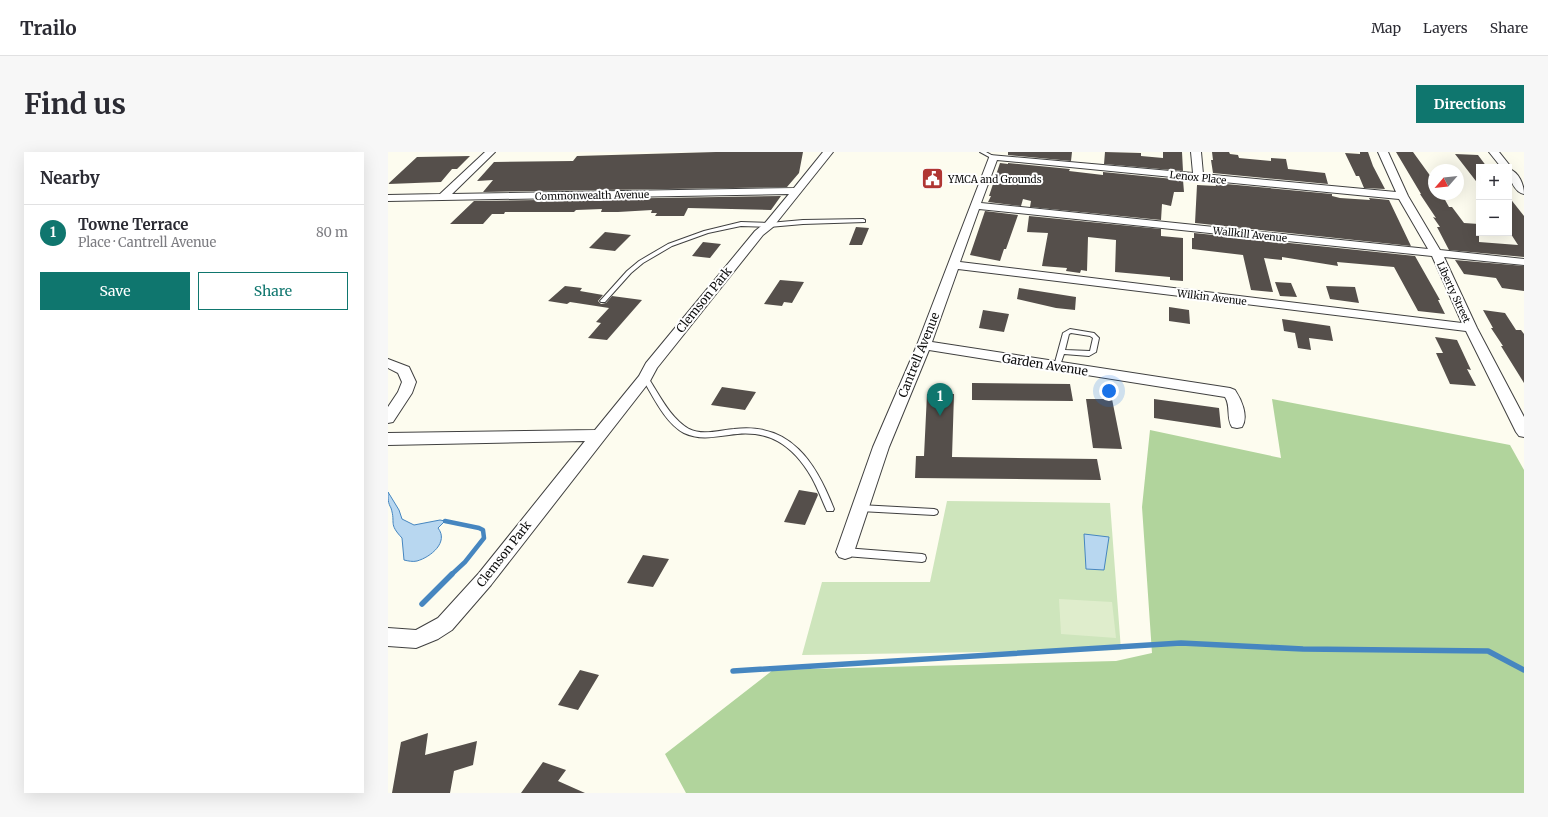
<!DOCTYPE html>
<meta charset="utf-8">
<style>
:root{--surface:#fff;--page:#f7f7f7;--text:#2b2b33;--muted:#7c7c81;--line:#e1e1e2;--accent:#0f766e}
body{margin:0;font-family:Merriweather,serif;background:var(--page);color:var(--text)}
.controls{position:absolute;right:12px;top:12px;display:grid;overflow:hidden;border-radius:0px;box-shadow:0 4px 16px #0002}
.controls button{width:36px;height:36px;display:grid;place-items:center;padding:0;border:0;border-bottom:1px solid var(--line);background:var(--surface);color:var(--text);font:20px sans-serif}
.compass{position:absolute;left:1040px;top:12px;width:36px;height:36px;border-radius:50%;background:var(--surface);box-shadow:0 4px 16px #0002;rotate:242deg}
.you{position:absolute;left:721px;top:239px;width:14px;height:14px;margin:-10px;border:3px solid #fff;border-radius:50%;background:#1a73e8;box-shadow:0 0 0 6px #1a73e833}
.badge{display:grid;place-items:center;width:26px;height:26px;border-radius:50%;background:var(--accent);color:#fff;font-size:13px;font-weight:700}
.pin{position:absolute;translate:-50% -33px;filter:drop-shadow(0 1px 2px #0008)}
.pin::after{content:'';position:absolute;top:21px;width:14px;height:12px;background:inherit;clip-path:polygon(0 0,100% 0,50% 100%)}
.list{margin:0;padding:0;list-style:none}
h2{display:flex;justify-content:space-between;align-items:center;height:52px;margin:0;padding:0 16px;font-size:17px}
h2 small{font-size:13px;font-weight:400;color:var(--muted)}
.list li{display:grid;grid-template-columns:26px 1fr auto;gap:12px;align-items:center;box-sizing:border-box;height:56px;padding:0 16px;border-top:1px solid var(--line)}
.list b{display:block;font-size:15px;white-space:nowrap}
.list p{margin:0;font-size:13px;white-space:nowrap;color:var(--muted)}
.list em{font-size:13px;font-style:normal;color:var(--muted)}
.actions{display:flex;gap:8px;padding:12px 16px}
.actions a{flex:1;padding:9px 0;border:1px solid var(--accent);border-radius:0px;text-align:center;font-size:14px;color:var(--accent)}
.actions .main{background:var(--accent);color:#fff}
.map{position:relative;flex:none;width:1136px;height:641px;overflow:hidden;border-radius:0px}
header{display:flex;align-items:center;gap:24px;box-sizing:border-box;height:56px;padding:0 20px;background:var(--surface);border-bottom:1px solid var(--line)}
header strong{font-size:19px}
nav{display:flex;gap:22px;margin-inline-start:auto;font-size:14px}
.intro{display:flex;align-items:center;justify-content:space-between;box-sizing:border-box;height:96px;padding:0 24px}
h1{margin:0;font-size:28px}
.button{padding:10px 18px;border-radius:0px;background:var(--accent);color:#fff;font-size:14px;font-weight:700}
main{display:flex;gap:24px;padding:0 24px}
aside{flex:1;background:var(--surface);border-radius:0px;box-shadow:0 4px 16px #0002}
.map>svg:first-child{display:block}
.green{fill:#cee5bc}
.forest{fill:#b1d49c}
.pitch{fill:#dfedcc}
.water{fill:#b8d7f0;stroke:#4686c0}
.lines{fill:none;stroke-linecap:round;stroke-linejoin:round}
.stream-far1{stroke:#4686c0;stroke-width:4.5}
.stream{stroke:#4686c0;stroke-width:5.5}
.building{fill:#554f4b}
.service-casing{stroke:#404040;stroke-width:2}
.minor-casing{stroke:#404040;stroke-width:2}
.service{fill:#fff;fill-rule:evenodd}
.minor{fill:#fff;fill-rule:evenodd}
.labels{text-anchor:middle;stroke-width:4;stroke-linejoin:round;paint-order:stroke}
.far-street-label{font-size:10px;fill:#0d0d0d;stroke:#fff}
.far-poi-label{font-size:10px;fill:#0d0d0d;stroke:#fff;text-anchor:start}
.street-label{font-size:12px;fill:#0d0d0d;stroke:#fff}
</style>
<header>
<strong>Trailo</strong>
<nav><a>Map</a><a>Layers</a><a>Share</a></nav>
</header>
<div class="intro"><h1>Find us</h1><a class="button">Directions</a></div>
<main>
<aside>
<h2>Nearby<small></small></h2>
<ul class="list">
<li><span class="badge">1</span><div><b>Towne Terrace</b><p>Place · Cantrell Avenue</p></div><em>80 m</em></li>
</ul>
<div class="actions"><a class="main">Save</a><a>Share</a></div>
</aside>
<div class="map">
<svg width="1136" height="641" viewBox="0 0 1136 641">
<rect width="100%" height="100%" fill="#fdfcef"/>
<path class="green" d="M559 349 722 351 733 498 414 503 434 430H542Z"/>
<path class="forest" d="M884 247 1122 293 1136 318V641H298L277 602 385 518 728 509 764 501 754 355 762 278 893 306Z"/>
<path class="pitch" d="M671 447 724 450 728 486 673 482Z"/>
<path class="water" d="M0 340 11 358 14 367 26 373 52 368 57 369 50 376C61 390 43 405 29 409 25 410 20 409 16 408L14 386C0 371 8 372 3 356 0 351 0 347 0 340Z
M696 382 721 385 716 418 698 417Z"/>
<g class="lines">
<path class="stream-far1" d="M57 369 91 376 95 378 96 386 77 410 63 423"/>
<path class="stream" d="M34 452 64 422
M345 519 793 491 915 497 1100 499 1136 518"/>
</g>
<path class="building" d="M328 0H415L411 21 399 35 95 40 105 28 89 29 106 10 185 9 189 4Z
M620 0H684L683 9 620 3Z
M717 0 753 1V4L775 6V0H794L795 19 716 12Z
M824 0H841L842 2 850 3 851 6 883 9V6L898 7 900 17 937 21 940 32 825 21 823 8H825Z
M972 0H980L985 14 997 37 976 36 971 24H968L957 1 972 2Z
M1008 0H1025L1046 29V42H1052L1056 46 1061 55H1064L1076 71 1091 72V90L1130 93 1121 79V45L1136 64V105L1061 98 1049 75H1052L1045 65 1048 66 1032 42H1033Z
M1067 2 1090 3 1099 15H1091V33Z
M82 4 69 17H64L53 30 0 32 29 5Z
M612 11 620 12V11L682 17 681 19 715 23V20L795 28 796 40H786L783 54 774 52 773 68 642 55 643 49 635 47 633 54 600 50 603 44H601Z
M827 31 944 42V44L952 46 982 48 981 46 1001 48 1023 94 807 71 809 33 828 34Z
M393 44 383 58 300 56 296 64H267L269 61H263L264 58 230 60H213L214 57 188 58 186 60H117L116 62H104L95 72H62L86 49Z
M597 59 630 63 618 97H616L612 109 582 103Z
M641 64 773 77V84L795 86V129L782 128V125L727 120 728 88 700 85 699 119 693 118 692 121 678 119 679 116 654 114 660 81 639 80Z
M468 75 481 76 474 93H461Z
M217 80 243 83 227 99 201 96Z
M806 81 1027 104 1052 148H1050L1057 162 1030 159 1006 115 949 110 950 114 894 105V108L876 106 885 140 863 138 855 103 804 97V86H806Z
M315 90 333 92 322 106 304 104Z
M1067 108 1136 114V139L1114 136 1108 126 1076 122Z
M392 128 416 130 404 151 396 150 394 154 376 152Z
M887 130 903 131 909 145 892 144Z
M177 134 194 136 192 139 215 143 210 149 213 152 218 151 224 144 254 148 219 188 200 186 213 171 208 170 221 156 182 150 179 152 160 149Z
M938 134 967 135 971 151 942 147Z
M631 136 688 145 687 158 668 156 629 147Z
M781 155 801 158 802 172 781 169Z
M595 158 621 162 616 180 591 176Z
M1095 158 1117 161 1128 178H1133L1136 182V231L1113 194H1115L1103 176H1105Z
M894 167 942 174 945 189 921 186 923 198 910 196 907 181 896 179Z
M1047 185 1069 188 1083 218 1079 217 1088 234 1062 232 1048 201H1055Z
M584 231 682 232 685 249 584 248Z
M334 235 368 240 357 258 323 253Z
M539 242H566L564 305 709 307 713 328 527 326 528 304H536Z
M698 247H724L734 297 705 296Z
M766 247 831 256 833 276 766 266Z
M411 338 429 341 430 343 417 373 396 370Z
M255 403 281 407 265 435 239 431Z
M192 518 211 523 190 558 170 553Z
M40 581 37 603 89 589 85 613 66 619 62 641H4L13 590Z
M155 610 178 618 170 629 197 641H133Z"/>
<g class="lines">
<defs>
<path id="service" d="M592 0H598L607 5 603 6Z
M475 67 477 68V70L415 72 381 75 353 74 320 81 284 94 255 111 243 121 217 150H213L212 149 239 119 251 109 280 92 316 79 353 70 381 71 415 68Z
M682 177 706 181 711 186 708 200 701 204 676 202 671 216H667L666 214 675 181ZM683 181 702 184 705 186 702 199 677 198 681 182Z
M255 224H259C271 242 282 266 301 277 315 284 332 278 346 277 403 270 428 311 446 357L445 359H439C434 348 430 337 424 326 405 293 380 276 341 283 326 285 311 288 296 281 277 271 265 244 254 226Z
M472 353 546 357 549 358 550 360 549 362 546 363 472 359 469 358 468 356 469 354Z
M457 396 534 402 537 403 538 406 537 409 534 410 457 404 454 403 453 400 454 397Z"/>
<path id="minor" d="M97 0H107L64 42 406 36 435 0H445L385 75 375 83 269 216 262 229 103 433 64 478 50 487 28 496 0 494V476L28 478 50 466 91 421 197 289 0 293V281L207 278 251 224 258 211 367 79 377 71 401 42 0 49V43L52 42Z
M803 0H813L815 22 1008 40 990 0H1000L1020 44 1052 98 1136 107V113L1056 105 1089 176 1136 265V285L1131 284 1128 280 1078 179 570 117 544 190 842 236 847 238C853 247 861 264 854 275L849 276 844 275C838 266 843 254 837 245L541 198 501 295 466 400 463 405 457 407 451 405 448 400 485 295 529 193 602 3 805 21ZM609 8 1011 47 1040 97 593 51ZM591 57 1044 104 1074 171 572 110Z
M1101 0H1111L1123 15 1121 17V15H1113Z
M1121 17C1131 20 1136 33 1136 42 1126 40 1121 26 1121 17Z
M0 207 21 215 28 230 24 241 5 270 0 271V255L10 240 14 230 10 221 0 216Z"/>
</defs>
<use href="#service" class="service-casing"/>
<use href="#minor" class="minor-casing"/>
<use href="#service" class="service"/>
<use href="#minor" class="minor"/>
</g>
<defs>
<symbol id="civic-square" viewBox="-11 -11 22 22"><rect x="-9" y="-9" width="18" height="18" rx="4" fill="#b03633" stroke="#fff"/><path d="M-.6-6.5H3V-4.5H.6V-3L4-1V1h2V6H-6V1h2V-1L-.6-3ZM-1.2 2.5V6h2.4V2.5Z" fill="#fff"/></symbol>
</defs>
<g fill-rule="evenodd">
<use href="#civic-square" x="532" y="14" width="25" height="25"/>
</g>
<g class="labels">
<g class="far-street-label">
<text transform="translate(810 25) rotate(6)" y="4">Lenox Place</text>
<text transform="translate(204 43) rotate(-1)" y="4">Commonwealth Avenue</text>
<text transform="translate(862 82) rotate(6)" y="4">Wallkill Avenue</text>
<text transform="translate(1066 140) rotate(65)" y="4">Liberty Street</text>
<text transform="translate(824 145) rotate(7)" y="4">Wilkin Avenue</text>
</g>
<g class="far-poi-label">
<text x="560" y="31">YMCA and Grounds</text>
</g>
<g class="street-label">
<text transform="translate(316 148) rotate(-51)" y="4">Clemson Park</text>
<text transform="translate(531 203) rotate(-68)" y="4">Cantrell Avenue</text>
<text transform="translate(657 213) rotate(9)" y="4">Garden Avenue</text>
<text transform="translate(116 402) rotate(-52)" y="4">Clemson Park</text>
</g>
</g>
</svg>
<div class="controls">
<button>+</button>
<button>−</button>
</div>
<svg class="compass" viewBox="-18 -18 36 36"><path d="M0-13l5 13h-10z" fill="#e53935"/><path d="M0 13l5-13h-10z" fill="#7c7c81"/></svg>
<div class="you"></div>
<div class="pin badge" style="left:552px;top:264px">1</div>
</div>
</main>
